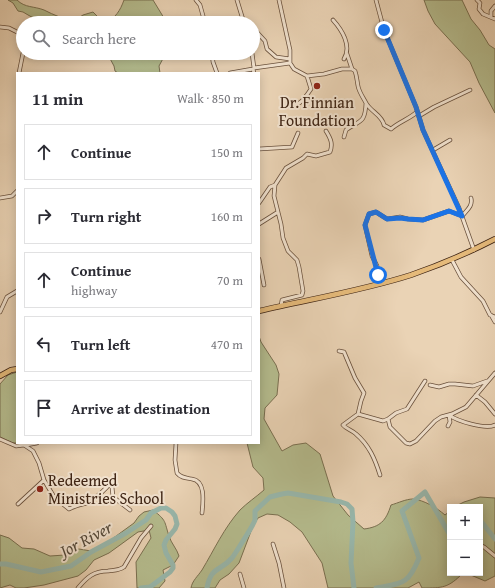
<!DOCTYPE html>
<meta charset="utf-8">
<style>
:root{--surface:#fff;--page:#f2f2f3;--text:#2b2b33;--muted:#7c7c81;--line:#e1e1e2}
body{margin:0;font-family:"Gentium Book Plus",serif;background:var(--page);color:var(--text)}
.controls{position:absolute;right:12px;bottom:12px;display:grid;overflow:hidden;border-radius:0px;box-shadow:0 2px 10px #0003}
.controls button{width:36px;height:36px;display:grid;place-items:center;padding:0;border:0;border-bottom:1px solid var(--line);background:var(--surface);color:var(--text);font:20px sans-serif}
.stop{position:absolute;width:12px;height:12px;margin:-9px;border:3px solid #1a73e8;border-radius:50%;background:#fff}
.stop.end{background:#1a73e8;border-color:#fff;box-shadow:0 1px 4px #0008}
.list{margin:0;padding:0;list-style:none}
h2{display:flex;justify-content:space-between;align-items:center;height:52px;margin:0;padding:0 16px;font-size:17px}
h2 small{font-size:13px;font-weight:400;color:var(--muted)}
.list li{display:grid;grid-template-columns:26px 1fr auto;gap:12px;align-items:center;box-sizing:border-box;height:56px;margin:0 8px 8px;padding:0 8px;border:1px solid var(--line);border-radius:0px}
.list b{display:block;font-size:15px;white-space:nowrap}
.list p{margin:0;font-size:13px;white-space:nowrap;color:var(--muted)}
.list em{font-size:13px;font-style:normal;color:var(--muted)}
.icon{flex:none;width:22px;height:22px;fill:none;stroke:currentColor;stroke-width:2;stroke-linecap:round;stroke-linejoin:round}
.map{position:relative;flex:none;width:495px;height:588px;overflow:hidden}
.search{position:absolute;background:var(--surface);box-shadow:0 2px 10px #0003;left:16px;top:16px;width:244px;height:44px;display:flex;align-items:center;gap:10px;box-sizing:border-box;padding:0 14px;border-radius:22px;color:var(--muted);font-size:15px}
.panel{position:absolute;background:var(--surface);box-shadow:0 2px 10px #0003;left:16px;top:72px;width:244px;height:372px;border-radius:0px}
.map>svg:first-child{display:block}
.green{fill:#b5bc8e;stroke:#7a7051}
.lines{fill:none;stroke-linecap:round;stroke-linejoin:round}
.river{stroke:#98b8ad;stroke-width:5}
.minor-casing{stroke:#69503c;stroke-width:4.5}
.primary-casing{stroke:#3e2414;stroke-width:6}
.minor{stroke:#f1e2cf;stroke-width:3}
.primary{stroke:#e5ba7a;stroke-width:4.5}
.route{stroke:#1a73e8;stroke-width:5}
.poi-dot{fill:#8f2418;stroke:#f1e2cf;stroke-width:1.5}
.labels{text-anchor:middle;stroke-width:4;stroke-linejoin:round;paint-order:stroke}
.poi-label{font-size:16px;fill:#3e2414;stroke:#f1e2cf}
.water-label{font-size:17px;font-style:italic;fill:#54493a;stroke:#f1e2cf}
</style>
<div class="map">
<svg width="495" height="588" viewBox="0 0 495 588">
<rect width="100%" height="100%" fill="#ead3b5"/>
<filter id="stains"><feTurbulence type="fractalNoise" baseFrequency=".005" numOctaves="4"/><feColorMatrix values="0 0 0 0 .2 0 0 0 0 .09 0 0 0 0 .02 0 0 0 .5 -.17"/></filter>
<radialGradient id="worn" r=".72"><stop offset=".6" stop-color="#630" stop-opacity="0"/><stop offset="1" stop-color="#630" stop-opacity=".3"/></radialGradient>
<path class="green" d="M8 0H17C25 8 34 6 44 10 54 15 63 19 74 21L83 15 93 12 104 23H48L35 19 23 12 18 11 13 3Z
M124 0H153L167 23H106C116 17 120 11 124 0Z
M424 0H462L471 19 480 30 489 45 495 49V113L479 83 470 62 435 24 428 11Z
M107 53H166L159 66 160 73H118L115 71 114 66Z
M259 336 261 342 276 365 279 374 277 395 265 408 264 419 282 451 293 445 306 443 320 454 333 496 348 515 364 529C380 527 386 521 391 505 398 503 406 499 413 499 424 500 437 508 445 515L450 511V573H463C448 588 443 588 422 588L419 582 408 588H328L322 563 302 532 290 522 278 515 267 514 258 518 253 526 239 563 229 574 220 580 215 588H191C192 581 198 576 202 570 214 550 224 528 240 510 247 503 256 497 264 490L263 478 253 467 247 443H259Z
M17 372V443H12L0 437V384L8 375Z
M480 497 495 498V576L485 581 466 573H480V507H454L464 502Z
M153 510C167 521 164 521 169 536 171 543 177 549 179 556L173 565 163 570 165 581 159 588H137L136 562 151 538 149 530 138 532 109 553 94 560 86 570 78 576 44 585 24 588H16L10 585 0 588V535L9 538 22 548 34 549 50 556 65 555 79 549 91 551 101 547 134 523 139 516 144 512Z"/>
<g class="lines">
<path class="river" d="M480 520 495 539
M0 564H6L41 572 71 566 91 552 126 533 146 520 151 513 161 508H166L172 512 175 516 177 524 175 529 166 540 164 545 166 553 173 565V568L170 572 150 587 141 588
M207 588C211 566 220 572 232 558 235 554 254 524 255 520 255 518 255 514 255 511L270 497 282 494 288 493 341 502 347 504 352 509 353 522 351 563 354 588
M376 588C403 583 408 585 419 558L402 511 425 492 450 535"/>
<defs>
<path id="minor" d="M196 0 200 5 205 23
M237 0 244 23
M376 0 384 30 416 107 423 130 459 208 474 250
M477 0 480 3 479 9 483 14 495 19
M491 17V11L495 6
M333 20C342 30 352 46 344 59
M0 27 9 28 19 33 23 48
M253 28 265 41 267 49 276 57 290 59
M212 53 213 62 217 73
M252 53 254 68
M347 54 352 69
M290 63 294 69 307 76
M19 73 23 53
M230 73 253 69
M254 73 253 69 254 68 290 63V50L279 0
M282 107C300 105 301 104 311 89L307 76 324 74 342 69H352L355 71C357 77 357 81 358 86 359 92 364 99 366 103 371 112 382 115 384 125L391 129C399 122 409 119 417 112
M419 116 434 107 470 90
M344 137 346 130C360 120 365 124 366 103
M259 149 292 147 298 133
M433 150 450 140
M275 185 274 196 281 224 283 238 288 251 297 260 299 267 303 291 302 295 282 300 281 306
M0 198 12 196 17 191
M259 203 270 187 275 185 286 168 303 158 307 154 316 156 330 152C333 144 331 139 326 131
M259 224 278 212
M259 259 264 285
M452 260 461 277 483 301 490 315 495 317
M380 284 377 266 372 256 365 225 369 214 376 212 387 219 400 217 408 219 423 220 449 211 462 216C467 210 473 206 471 198
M0 312 7 297 17 291
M491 315 495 322
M339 351 344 352 355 378 364 393 361 401 358 414
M430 385 439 387 449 384H455L473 386 487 381
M476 395 485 402 495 414
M449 415C457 421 486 430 495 425
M388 419 390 427 406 443 410 444 416 441 435 421 441 417 452 414 466 407 495 373
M448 426 450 422 449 415
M0 439 16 446 24 445 33 451 39 463 44 480 18 504
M176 443 175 460 177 473C181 478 186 478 192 479 206 481 203 502 202 513
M26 445 37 443
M380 475C375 459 369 445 356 434 352 430 346 429 343 425L358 414 383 421 388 419 396 413 407 409 425 381
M44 480 54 497 69 509C75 506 80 505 87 503 96 499 103 491 109 485L112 487 113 497 130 510
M273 544 279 563 284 588
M480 545 484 547 495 556
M240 574 244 588
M78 588C87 577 94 571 108 571 114 570 118 571 124 567L141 538 151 526"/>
<path id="primary" d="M259 311C310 299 361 291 411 275 440 265 468 253 495 239
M0 376 11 370 17 369"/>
</defs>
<use href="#minor" class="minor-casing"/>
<use href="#primary" class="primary-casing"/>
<use href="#minor" class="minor"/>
<use href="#primary" class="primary"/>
</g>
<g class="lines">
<path class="route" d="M378 275 365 225 369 214 376 212 387 219 400 218 408 219 423 220 449 211 462 216 423 130 416 107 384 30"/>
</g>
<g class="poi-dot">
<circle cx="317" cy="86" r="4"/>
<circle cx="40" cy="489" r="4"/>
</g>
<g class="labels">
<g class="poi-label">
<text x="317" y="108">Dr. Finnian<tspan x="317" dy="18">Foundation</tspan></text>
<text x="48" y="486" text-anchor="start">Redeemed<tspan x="48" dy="18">Ministries School</tspan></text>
</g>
<g class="water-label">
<text transform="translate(86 539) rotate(-28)" y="6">Jor River</text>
</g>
</g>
<rect width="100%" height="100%" filter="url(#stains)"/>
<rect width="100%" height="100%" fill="url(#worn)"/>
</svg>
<div class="controls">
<button>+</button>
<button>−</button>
</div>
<div class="stop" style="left:378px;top:275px"></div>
<div class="stop end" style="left:384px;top:30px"></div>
<div class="search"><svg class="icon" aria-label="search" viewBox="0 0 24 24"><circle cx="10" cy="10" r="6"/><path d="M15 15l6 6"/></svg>Search here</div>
<section class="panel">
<h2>11 min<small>Walk · 850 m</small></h2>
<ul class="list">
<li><svg class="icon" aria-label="ahead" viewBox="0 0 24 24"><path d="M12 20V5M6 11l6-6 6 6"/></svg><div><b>Continue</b></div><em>150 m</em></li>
<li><svg class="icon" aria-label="right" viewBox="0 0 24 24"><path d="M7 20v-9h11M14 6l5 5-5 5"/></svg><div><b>Turn right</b></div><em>160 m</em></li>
<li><svg class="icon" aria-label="ahead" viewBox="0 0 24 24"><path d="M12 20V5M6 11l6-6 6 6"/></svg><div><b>Continue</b><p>highway</p></div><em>70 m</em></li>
<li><svg class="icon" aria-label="left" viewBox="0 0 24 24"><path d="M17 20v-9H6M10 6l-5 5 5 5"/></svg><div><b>Turn left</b></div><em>470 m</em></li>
<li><svg class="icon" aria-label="arrive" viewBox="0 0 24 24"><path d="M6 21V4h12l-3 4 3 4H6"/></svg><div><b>Arrive at destination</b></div></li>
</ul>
</section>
</div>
